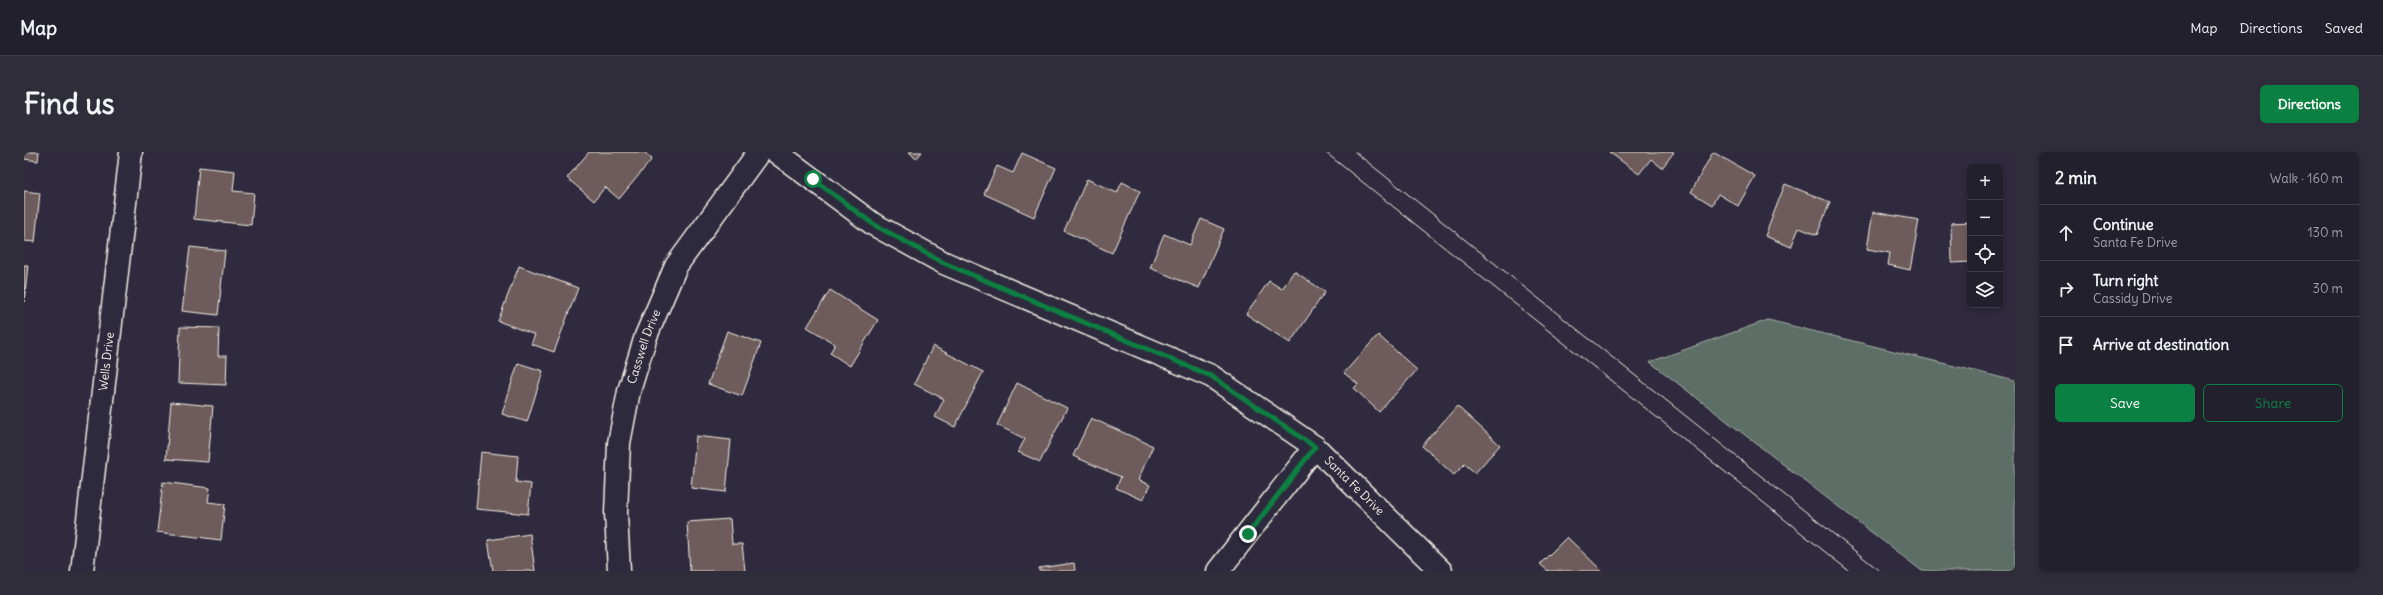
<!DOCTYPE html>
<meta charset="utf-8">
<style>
:root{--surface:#23202e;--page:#2f2d3a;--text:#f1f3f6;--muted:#a3a3aa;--line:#403e4a;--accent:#0b8043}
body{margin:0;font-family:Delius,sans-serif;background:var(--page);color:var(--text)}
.controls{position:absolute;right:12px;top:12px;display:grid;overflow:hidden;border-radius:6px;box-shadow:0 2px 6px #0003}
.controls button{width:36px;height:36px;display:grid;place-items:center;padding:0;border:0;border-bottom:1px solid var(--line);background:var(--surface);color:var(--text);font:20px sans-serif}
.stop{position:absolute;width:12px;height:12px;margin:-9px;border:3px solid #0b8043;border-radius:50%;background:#fff}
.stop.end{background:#0b8043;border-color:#fff;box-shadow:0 1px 4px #0008}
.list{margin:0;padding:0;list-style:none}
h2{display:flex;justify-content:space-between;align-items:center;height:52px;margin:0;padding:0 16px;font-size:17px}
h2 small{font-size:13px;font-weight:400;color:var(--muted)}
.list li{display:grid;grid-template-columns:26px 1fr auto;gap:12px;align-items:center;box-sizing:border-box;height:56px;padding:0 16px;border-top:1px solid var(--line)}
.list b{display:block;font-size:15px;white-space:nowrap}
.list p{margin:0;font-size:13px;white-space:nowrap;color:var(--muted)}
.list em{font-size:13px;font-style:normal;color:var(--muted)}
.actions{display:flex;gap:8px;padding:12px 16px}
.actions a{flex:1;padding:9px 0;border:1px solid var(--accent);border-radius:6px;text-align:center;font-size:14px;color:var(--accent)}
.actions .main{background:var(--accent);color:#fff}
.icon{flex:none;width:22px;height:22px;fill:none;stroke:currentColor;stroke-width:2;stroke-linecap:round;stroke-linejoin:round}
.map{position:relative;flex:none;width:1991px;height:419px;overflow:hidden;border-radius:6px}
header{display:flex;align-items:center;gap:24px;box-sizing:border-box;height:56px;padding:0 20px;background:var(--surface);border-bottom:1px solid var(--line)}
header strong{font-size:19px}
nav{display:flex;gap:22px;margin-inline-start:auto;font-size:14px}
.intro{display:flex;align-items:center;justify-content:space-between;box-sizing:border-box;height:96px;padding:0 24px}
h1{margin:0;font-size:28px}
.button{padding:10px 18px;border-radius:6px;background:var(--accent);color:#fff;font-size:14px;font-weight:700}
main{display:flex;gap:24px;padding:0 24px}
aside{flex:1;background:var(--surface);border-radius:6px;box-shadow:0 2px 6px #0003}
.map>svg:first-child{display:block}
.green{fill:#5b6e66;stroke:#a8b0a7}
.building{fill:#6e5c5b;stroke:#f4f1e8}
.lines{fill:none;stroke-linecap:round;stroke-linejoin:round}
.street-casing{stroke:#f4f1e8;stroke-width:25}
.street{stroke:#2f2a3d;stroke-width:22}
.tram{stroke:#f4f1e8;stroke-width:1}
.route{stroke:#0b8043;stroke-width:5}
.labels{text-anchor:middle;stroke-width:3;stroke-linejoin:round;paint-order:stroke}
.street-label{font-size:12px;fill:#f4f1e8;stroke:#2f2a3d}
</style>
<header>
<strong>Map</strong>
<nav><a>Map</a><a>Directions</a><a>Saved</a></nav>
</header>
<div class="intro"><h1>Find us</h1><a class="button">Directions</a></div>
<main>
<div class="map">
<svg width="1991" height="419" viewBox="0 0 1991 419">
<rect width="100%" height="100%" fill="#2f2a3d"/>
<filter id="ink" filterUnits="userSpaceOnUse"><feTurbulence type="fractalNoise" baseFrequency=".025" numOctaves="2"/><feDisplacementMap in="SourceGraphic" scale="8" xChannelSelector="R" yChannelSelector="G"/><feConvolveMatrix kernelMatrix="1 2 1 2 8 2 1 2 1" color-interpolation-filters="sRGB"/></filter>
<g filter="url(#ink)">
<path class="green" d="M1744 168 1991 229V419H1898L1626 210Z"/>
<path class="building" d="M0 0H15L14 9 0 7Z
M565 0H620L628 7 595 47 581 35 570 49 543 26Z
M885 0H898L892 7Z
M1585 0H1650L1638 16 1627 7 1615 22Z
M1689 0 1731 24 1714 54 1694 42 1688 53 1667 40Z
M998 1 1032 16 1010 65 960 42 973 14 989 21Z
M175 15 211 19 209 39 230 41 227 73 170 67Z
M1063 27 1093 41 1098 30 1116 39 1088 101 1040 79Z
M1761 32 1806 50 1793 83 1775 76 1767 95 1741 84Z
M0 39 16 41 11 90 0 89Z
M1849 60 1895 68 1886 118 1864 113 1866 101 1843 97Z
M1177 67 1200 77 1175 136 1126 116 1140 82 1166 93Z
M1946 70V110L1928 111 1927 71Z
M166 95 201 99 194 163 158 159Z
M0 113H4L0 150Z
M495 114 554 136 530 200 507 192 511 183 474 169Z
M1270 119 1301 140 1266 191 1222 162 1245 129 1258 137Z
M806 138 854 168 826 214 806 201 811 192 783 175Z
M156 175 195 176 194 204H203L202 233 154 231Z
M703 179 737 191 718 244 684 232Z
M1354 183 1393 218 1355 260 1330 236 1334 232 1320 221Z
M909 194 959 220 931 275 911 265 920 247 890 232Z
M494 211 519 219 503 270 478 262Z
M993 231 1043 256 1016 310 994 300 1001 287 973 273Z
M147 250 189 254 184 310 142 307Z
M1433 254 1476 293 1451 321 1441 312 1430 323 1398 294Z
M1067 266 1129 294 1114 328 1126 333 1119 348 1092 336 1097 325 1049 304Z
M672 284 707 288 702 340 667 336Z
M457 300 494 304 492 330 507 332 504 362 452 357Z
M139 330 186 336 184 350 201 352 197 388 133 380Z
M706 367 708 392H718L721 419H666L663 370Z
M506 382 511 419H469L464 388Z
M1543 385 1578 419H1524L1516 412Z
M1050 411 1051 419H1015V416Z"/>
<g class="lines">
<defs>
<g id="street">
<path id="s1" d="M752 0 849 72 920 111 1187 224 1291 295 1417 419"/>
<path id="s2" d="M58 419 107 0"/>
<path id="s3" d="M595 419 592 361 595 291 605 239 622 184 652 114 735 0"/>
<path d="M1194 419 1291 295"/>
</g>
</defs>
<use href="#street" class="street-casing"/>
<use href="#street" class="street"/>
<path class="tram" d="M1301 0 1825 419
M1331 0 1856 419"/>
</g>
</g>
<g class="lines" filter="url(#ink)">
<path class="route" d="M789 27 849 72 920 111 1187 224 1291 295 1224 382"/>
</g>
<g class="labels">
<g class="street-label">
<text dy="4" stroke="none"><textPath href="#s3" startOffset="228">Casswell Drive</textPath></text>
<text dy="4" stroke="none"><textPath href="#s2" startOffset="211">Wells Drive</textPath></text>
<text dy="4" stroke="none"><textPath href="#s1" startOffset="673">Santa Fe Drive</textPath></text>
</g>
</g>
</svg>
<div class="controls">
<button>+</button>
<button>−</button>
<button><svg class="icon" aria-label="locate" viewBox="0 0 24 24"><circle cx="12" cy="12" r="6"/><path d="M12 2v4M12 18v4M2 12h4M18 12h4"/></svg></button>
<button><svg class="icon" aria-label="layers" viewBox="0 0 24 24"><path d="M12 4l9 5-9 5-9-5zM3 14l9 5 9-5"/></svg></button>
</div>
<div class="stop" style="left:789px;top:27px"></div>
<div class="stop end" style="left:1224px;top:382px"></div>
</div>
<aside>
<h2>2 min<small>Walk · 160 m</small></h2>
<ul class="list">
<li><svg class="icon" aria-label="ahead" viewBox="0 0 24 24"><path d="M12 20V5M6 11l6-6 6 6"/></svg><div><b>Continue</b><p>Santa Fe Drive</p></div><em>130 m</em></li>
<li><svg class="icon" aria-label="right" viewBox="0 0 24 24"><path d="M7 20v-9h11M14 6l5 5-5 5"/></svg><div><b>Turn right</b><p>Cassidy Drive</p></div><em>30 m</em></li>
<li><svg class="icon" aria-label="arrive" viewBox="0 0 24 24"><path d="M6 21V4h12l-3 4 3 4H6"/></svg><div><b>Arrive at destination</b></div></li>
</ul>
<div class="actions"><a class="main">Save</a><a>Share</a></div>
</aside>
</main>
